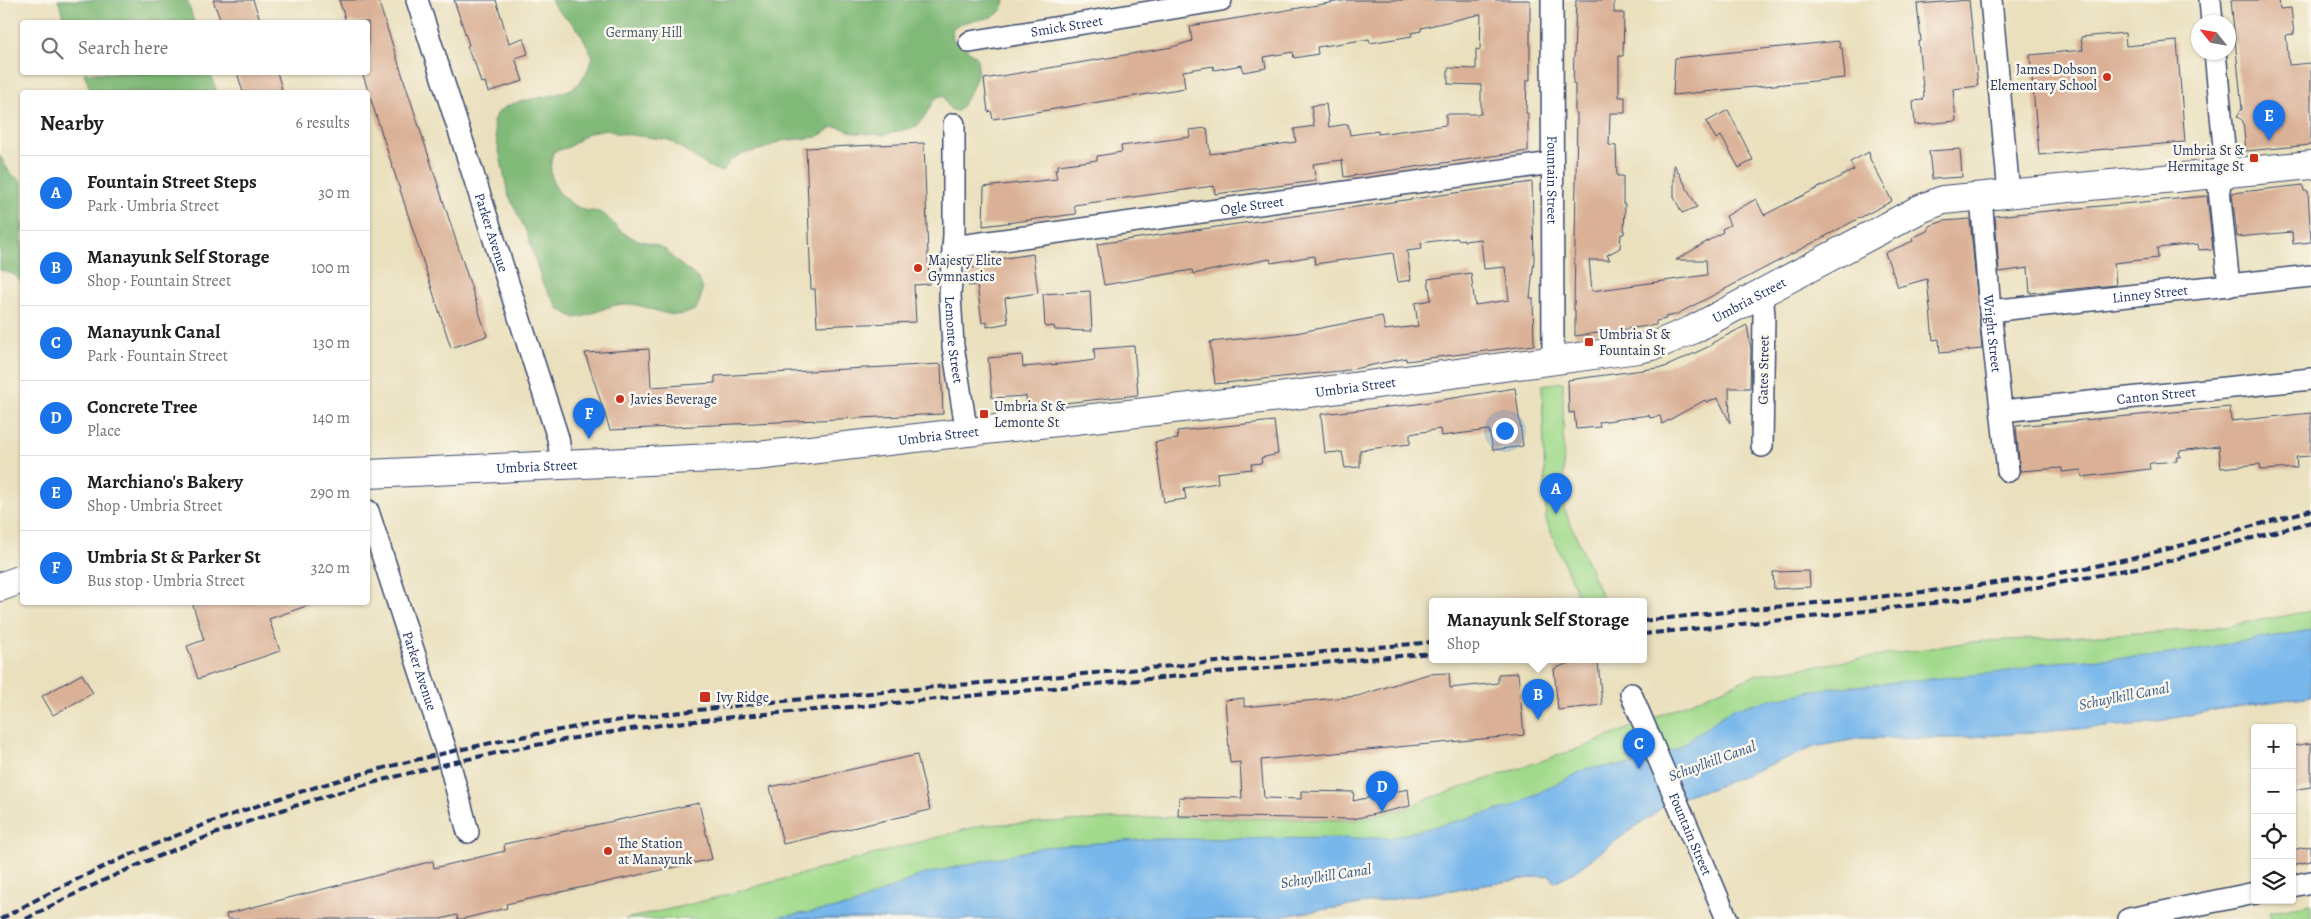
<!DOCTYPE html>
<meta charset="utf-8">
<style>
:root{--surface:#fff;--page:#f6f6f6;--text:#202124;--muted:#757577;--line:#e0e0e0;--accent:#1a73e8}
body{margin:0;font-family:Alegreya,serif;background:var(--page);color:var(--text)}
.controls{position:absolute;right:15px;bottom:15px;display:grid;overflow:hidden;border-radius:5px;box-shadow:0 1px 4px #0004}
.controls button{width:45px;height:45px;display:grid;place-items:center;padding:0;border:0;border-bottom:1px solid var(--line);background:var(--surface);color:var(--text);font:25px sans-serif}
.compass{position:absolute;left:2191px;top:15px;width:45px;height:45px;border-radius:50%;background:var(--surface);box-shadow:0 1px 4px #0004;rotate:301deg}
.you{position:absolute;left:1504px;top:430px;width:18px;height:18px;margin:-12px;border:4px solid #fff;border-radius:50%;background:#1a73e8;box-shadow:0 0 0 8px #1a73e833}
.badge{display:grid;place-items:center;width:32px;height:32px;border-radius:50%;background:var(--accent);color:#fff;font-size:16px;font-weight:700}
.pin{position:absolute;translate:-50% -41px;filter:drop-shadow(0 1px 2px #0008)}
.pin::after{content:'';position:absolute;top:26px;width:18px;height:15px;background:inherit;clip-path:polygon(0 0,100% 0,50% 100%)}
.popup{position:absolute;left:1429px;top:598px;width:218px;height:65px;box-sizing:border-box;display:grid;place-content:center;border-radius:5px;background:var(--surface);filter:drop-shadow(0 1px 4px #0005);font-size:16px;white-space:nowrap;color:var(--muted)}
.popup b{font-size:19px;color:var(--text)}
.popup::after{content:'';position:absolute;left:50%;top:100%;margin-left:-10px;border:10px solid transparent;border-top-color:var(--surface)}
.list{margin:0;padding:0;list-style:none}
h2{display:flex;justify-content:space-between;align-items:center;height:65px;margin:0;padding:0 20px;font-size:21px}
h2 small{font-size:16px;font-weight:400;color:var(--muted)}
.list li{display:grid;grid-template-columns:32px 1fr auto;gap:15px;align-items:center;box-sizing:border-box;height:75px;padding:0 20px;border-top:1px solid var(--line)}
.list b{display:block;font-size:19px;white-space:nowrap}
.list p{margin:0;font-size:16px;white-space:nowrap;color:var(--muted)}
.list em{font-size:16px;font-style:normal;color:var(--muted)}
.icon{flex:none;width:28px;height:28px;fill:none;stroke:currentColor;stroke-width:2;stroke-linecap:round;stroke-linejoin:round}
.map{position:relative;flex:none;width:2311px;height:919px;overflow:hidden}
.search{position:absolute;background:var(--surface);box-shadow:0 1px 4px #0004;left:20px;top:20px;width:350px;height:55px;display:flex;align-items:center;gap:12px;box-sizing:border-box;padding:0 18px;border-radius:5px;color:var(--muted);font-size:19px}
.panel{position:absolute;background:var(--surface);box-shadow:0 1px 4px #0004;left:20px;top:90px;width:350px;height:515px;border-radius:5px}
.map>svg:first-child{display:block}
.green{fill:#a2da8c;stroke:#5e8475}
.forest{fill:#81ba78;stroke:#4e746b}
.water{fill:#78b7eb;stroke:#4a73a4}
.building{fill:#dab196}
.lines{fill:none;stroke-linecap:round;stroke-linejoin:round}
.minor-casing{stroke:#3a4a6c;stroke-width:24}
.secondary-casing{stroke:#3a4a6c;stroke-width:30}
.minor{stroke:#fff;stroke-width:21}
.secondary{stroke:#fff;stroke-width:28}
.rail{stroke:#1b2f5e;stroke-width:4;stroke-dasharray:8 4;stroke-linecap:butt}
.poi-dot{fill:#c8321e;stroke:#fbf7ec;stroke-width:2}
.labels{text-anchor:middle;stroke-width:5;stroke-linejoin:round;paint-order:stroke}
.street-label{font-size:14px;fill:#1b2f5e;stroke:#fbf7ec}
.park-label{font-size:14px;fill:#3d5a6a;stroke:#fbf7ec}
.poi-label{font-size:14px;fill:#1b2f5e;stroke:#fbf7ec;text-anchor:start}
.water-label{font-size:15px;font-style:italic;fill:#375888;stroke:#fbf7ec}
</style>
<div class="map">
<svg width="2311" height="919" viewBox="0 0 2311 919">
<rect width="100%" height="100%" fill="#fbf7ec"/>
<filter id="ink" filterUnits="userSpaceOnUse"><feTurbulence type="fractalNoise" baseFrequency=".02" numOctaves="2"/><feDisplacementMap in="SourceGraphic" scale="10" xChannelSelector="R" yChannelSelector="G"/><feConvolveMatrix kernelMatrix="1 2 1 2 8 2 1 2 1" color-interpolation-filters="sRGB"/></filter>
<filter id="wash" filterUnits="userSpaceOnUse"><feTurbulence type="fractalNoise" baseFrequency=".0096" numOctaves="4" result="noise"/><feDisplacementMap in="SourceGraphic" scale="20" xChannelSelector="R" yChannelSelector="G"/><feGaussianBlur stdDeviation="1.12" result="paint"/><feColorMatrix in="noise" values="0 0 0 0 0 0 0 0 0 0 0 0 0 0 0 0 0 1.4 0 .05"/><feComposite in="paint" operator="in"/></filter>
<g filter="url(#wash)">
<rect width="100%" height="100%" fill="#eae0bd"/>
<path class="green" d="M1563 382 1564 508 1604 601H1580L1546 520 1542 385Z
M2311 611V696L2214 710 2143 724 1957 738H1861L1814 747 1708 790 1692 793 1664 805 1653 815 1629 831 1574 872 1554 882 1550 875 1262 919H625L692 904 982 825 1155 817 1354 820 1412 807 1418 802 1586 746 1756 675 1971 642 2211 629Z
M2311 904V919H2271L2269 912Z"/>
<path class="forest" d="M58 0H187L194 22H65Z
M551 0H1005C1000 28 969 13 952 29L953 40C959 45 971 51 975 56 985 69 967 100 958 111 947 111 948 104 944 96H939L934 100 925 116 917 126 911 128 882 135 855 133 839 127H833L817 137 781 141 763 149 741 154 730 161 723 171H718L708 166 669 140 616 133 605 129 588 133 569 147 553 152C545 180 558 199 584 210 591 212 597 210 603 214 613 221 618 231 629 236 639 242 652 242 662 248 668 251 671 256 676 261 696 278 711 280 696 309 672 324 652 305 628 304 608 303 594 316 575 318L559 309 542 282 527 233 508 194 493 122C500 93 559 103 578 84 585 77 589 67 593 57 588 47 582 35 575 26 565 14 560 17 551 0Z
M84 73H210L217 92H91Z
M0 156 10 173 22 182V284L15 275 0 270Z"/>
<path class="water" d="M2311 630V696L2214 710 2143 724 1957 738H1861L1814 747 1708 790 1692 793 1664 805 1653 815 1629 831 1574 872 1554 882 1550 875 1262 919H766L851 906 921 875 1045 847 1150 839 1390 838 1511 807 1588 768 1636 764 1677 749 1733 708 1822 689 1995 673 2026 668 2040 663 2163 655Z"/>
<g id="blocks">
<path class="building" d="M213 0H253L261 22H221Z
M339 0H378L487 336 451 348 362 72H368V22H346Z
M454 0H496L509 43 523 38 528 54 515 58 523 81 488 92 485 82 481 83 474 60H472L467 46 469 45Z
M1348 0H1530V80H1527L1526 113H1528V151L1344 177 1342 160 1313 164 1316 181 1215 194 1214 186 1074 205 1076 214 983 226 984 187 1057 179 1055 169H1058V165L1097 160V156L1122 152 1121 146 1190 137 1189 130 1207 128 1210 154 1296 142 1294 129 1314 126 1311 106 1326 104 1329 127 1348 124 1350 135 1378 131V134L1446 125V114H1481V85L1448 84V68L1476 69V49L1480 50 1481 14 1421 28V31L1411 33 1412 36 1370 43 1369 39 1317 47 1318 54 1294 58 1293 52 1264 57 1266 68 1243 72 1242 65 1214 70 1213 66 1183 71 1185 88 993 119 991 111 988 112 984 79 1172 47 1192 41 1190 26Z
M1576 0H1614V13H1624L1623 56H1619V97H1625V113H1610L1609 145 1616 146 1617 176H1623V204H1625L1624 234H1621L1620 248 1607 255 1610 260H1589L1592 291 1707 275 1706 260H1676L1723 232 1722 229 1730 225 1726 216 1756 199 1764 215 1854 170 1850 162 1869 152 1870 159 1892 201 1710 297 1675 315 1665 317 1666 319 1656 321V325L1575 336V310H1574L1577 113H1575V84H1573Z
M1969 0 1978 86 1953 89 1956 121 1915 125 1913 101 1923 100 1924 95 1918 42 1921 41 1917 4Z
M2231 0H2279L2280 9 2291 8 2294 34 2286 35 2289 65 2311 63V145L2246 151 2243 121 2237 116 2242 109Z
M2125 33 2126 46 2177 41 2185 142 2039 155 2030 55 2083 50 2081 37Z
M1839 41 1840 48H1842L1845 78 1673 95 1675 58Z
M237 72H277L282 89 271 92H243Z
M1728 110 1753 160 1739 168 1721 136 1716 139 1706 122Z
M924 143 929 284 914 285 916 322 817 326 815 289H811L806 148Z
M1960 149 1962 177 1932 179 1929 151Z
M1674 164 1697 207 1682 213 1674 197Z
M1532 182 1534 259 1530 298H1533L1534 345 1406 361V358L1349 370 1215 384 1210 342 1296 333 1382 316 1385 330 1418 326 1415 303 1431 300 1428 279 1471 273 1475 305 1509 300 1505 267 1484 269 1481 239 1464 241V239L1458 240 1457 238 1421 243 1422 249 1407 251 1411 280 1398 282 1393 253 1315 264 1314 256 1271 263 1270 259 1193 274 1192 270 1104 285 1097 244Z
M2303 185 2304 191H2308L2311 242 2293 244 2292 232 2237 237 2232 193Z
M2207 196 2213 249 2199 250 2198 244 2157 248 2158 258 2114 263 2116 285 2030 293 2028 268 1999 272 1995 216Z
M1970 219 1982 349 1940 353 1939 339 1933 340 1927 279 1898 287 1885 253 1913 241 1912 238 1927 231 1929 226 1944 221Z
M1033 254 1038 293 1005 298 1008 323 987 327V322L982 323 977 285 969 286 966 269 999 262V259Z
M1090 291 1092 331 1055 330 1054 326 1045 327 1043 294Z
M1747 325 1751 349 1750 388H1729L1730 423 1718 398 1706 402 1705 400 1662 424 1660 416 1650 418 1649 415 1599 422 1600 427 1576 429 1574 412 1569 413 1568 380 1665 367 1712 345V343Z
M1134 346 1138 395 1027 407 1026 396 992 398 988 358 1022 355 1023 367 1072 363 1095 360 1094 349Z
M649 349 651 387 715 383V376L941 364 943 414 610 430 585 353Z
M1515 388 1523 446 1493 450 1489 430 1441 436 1440 429 1410 434V444L1360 450V467L1345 468 1342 452 1325 453 1321 414 1417 404Z
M2230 407 2231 421 2311 413V456L2296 457 2297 468 2261 470 2260 464 2221 468 2219 446 2179 451 2180 457H2176L2177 461 2152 463 2149 464 2150 469 2082 477 2081 470 2062 472V468L2020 471 2016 426Z
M1274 421 1278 454 1261 458 1262 463 1251 464 1252 469 1217 473 1218 483 1184 488 1186 499 1164 502 1155 442 1178 439 1177 431Z
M1809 571 1810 587 1774 589 1773 572Z
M192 602H309V605L269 619 280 651 198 679 187 646 204 640Z
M1598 661 1602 705 1558 710 1554 669 1566 664Z
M1449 673 1450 688 1498 683V674L1518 673 1524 735 1261 760 1264 798 1301 799V791L1354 792 1353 801 1408 789 1410 806 1353 819 1178 816 1179 797 1242 798 1240 762 1230 763 1225 700 1244 698V707L1358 696 1428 674Z
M82 674 93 693 53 715 42 696Z
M2311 743V787L2292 790V746Z
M917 755 930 810 783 844 770 787Z
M699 803 712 859 506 904 507 908 462 919H458L457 915 441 919H227L226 914 433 861 434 868 505 851 504 844Z
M2311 846V861L2292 865V850Z"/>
</g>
</g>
<g filter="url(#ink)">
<use href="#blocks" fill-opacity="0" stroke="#3a4a6c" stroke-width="1"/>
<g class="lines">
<defs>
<g id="minor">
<path id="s1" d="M417 0 558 438 562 465"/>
<path id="s2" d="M1552 0 1553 361"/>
<path d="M1991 0 2009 193"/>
<path d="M2210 0 2212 22"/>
<path id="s3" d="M970 42 1221 0"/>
<path d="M2215 52 2225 157 2219 189 2229 286"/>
<path id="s4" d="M954 124V235L950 295 953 346 967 434"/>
<path id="s5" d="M1981 196 1990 311 2008 471"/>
<path id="s6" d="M953 247 1552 163"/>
<path d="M1762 293 1764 315 1762 446"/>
<path id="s7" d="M1990 311 2311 276"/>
<path id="s8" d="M2002 411 2311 379"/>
<path id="s9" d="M368 511 447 754 468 832"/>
<path id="s10" d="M1631 694 1727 919"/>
<path d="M2292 886 2311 882"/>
<path d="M2129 919 2255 893"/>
</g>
<g id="secondary">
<path id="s11" d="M368 474 756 456 1279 397 1638 349 1656 345 1692 330 1920 209 1943 200 2311 165"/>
<path d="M0 587 22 579"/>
</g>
</defs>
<use href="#minor" class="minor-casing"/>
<use href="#secondary" class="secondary-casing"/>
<use href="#minor" class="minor"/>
<use href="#secondary" class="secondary"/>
<path class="rail" d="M1643 621C1776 605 1910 597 2042 576 2134 561 2222 534 2311 510
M1643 634 1831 615 1992 596 2161 563 2311 522
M1 919C175 821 369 763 565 729 691 707 820 698 947 686 1109 672 1271 657 1433 642
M26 919C221 815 435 756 653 726 737 715 822 710 906 702 1082 685 1257 669 1433 653"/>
</g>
</g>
<g class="poi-dot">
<circle cx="2107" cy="77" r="5"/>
<rect x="2249" y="153" width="10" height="10" rx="2.5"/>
<circle cx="918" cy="268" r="5"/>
<rect x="1584" y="337" width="10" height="10" rx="2.5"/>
<circle cx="620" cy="399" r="5"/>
<rect x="979" y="409" width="10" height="10" rx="2.5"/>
<rect x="699" y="691" width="12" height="12" rx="2.5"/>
<circle cx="608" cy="851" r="5"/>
</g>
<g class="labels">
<g class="street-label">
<text dy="5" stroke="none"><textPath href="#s3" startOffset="98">Smick Street</textPath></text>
<text dy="5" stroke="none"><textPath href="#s2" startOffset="180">Fountain Street</textPath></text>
<text dy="5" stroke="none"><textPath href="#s6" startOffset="302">Ogle Street</textPath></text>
<text dy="5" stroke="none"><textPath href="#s1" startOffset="244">Parker Avenue</textPath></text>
<text dy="5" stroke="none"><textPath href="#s7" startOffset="161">Linney Street</textPath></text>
<text dy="5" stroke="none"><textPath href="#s11" startOffset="1399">Umbria Street</textPath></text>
<text dy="5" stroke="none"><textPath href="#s5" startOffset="138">Wright Street</textPath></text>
<text dy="5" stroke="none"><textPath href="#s4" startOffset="216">Lemonte Street</textPath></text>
<text transform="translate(1763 370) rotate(-89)" y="5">Gates Street</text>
<text dy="5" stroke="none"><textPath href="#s11" startOffset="992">Umbria Street</textPath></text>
<text dy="5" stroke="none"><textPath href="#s8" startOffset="155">Canton Street</textPath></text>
<text dy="5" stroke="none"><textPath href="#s11" startOffset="572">Umbria Street</textPath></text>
<text dy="5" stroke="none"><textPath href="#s11" startOffset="169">Umbria Street</textPath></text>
<text dy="5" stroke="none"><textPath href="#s9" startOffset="168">Parker Avenue</textPath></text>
<text dy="5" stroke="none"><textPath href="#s10" startOffset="152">Fountain Street</textPath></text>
</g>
<g class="park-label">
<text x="644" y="37">Germany Hill</text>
</g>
<g class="poi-label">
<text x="2097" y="74" text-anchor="end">James Dobson<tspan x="2097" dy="16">Elementary School</tspan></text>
<text x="2244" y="155" text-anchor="end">Umbria St &amp;<tspan x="2244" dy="16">Hermitage St</tspan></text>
<text x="928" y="265">Majesty Elite<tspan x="928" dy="16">Gymnastics</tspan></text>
<text x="1599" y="339">Umbria St &amp;<tspan x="1599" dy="16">Fountain St</tspan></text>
<text x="630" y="404">Javies Beverage</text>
<text x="994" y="411">Umbria St &amp;<tspan x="994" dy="16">Lemonte St</tspan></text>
<text x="716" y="702">Ivy Ridge</text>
<text x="618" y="848">The Station<tspan x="618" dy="16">at Manayunk</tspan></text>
</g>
<g class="water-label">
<text transform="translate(2124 696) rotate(-11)" y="5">Schuylkill Canal</text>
<text transform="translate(1712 761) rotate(-20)" y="5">Schuylkill Canal</text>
<text transform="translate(1326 876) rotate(-9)" y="5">Schuylkill Canal</text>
</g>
</g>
</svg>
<div class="controls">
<button>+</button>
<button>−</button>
<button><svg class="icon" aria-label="locate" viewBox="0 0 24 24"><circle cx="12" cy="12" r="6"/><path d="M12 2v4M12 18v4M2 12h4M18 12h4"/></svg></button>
<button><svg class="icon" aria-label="layers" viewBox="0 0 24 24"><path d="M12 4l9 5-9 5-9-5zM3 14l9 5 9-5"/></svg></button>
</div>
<svg class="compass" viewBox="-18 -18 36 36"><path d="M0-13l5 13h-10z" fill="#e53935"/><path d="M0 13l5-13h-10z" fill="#757577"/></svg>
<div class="you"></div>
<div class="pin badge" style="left:1556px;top:514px">A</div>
<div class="pin badge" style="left:1538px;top:720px">B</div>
<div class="popup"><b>Manayunk Self Storage</b>Shop</div>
<div class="pin badge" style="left:1639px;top:769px">C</div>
<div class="pin badge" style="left:1382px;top:812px">D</div>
<div class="pin badge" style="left:2269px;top:141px">E</div>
<div class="pin badge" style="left:589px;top:439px">F</div>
<div class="search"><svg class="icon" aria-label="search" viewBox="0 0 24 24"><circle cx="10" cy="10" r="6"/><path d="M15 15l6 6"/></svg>Search here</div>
<section class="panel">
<h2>Nearby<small>6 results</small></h2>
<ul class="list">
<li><span class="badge">A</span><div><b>Fountain Street Steps</b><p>Park · Umbria Street</p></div><em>30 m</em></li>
<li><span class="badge">B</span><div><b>Manayunk Self Storage</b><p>Shop · Fountain Street</p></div><em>100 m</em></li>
<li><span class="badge">C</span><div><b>Manayunk Canal</b><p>Park · Fountain Street</p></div><em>130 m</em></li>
<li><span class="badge">D</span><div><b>Concrete Tree</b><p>Place</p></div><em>140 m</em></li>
<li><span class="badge">E</span><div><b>Marchiano's Bakery</b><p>Shop · Umbria Street</p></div><em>290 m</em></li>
<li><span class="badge">F</span><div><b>Umbria St &amp; Parker St</b><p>Bus stop · Umbria Street</p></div><em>320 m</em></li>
</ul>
</section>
</div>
